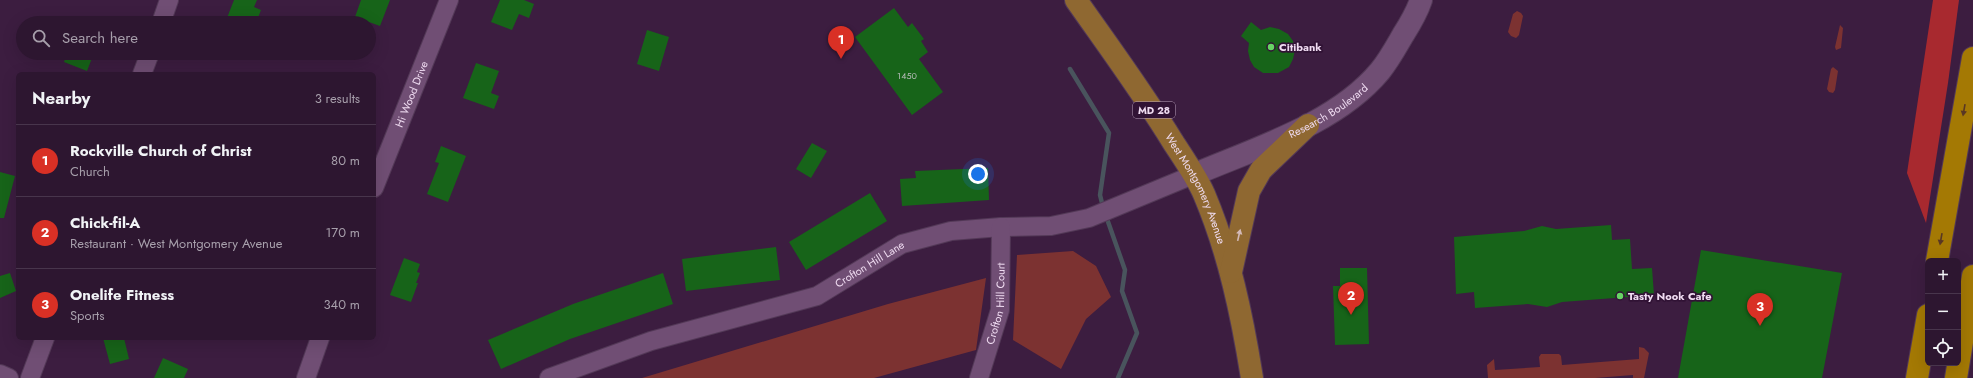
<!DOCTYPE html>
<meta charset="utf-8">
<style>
:root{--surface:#2d1630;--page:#39233c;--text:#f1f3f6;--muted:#a79fab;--line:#48354c;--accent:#d93025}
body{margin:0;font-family:Jost,sans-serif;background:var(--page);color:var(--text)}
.controls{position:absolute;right:12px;bottom:12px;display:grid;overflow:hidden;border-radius:6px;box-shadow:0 4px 16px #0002}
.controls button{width:36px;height:36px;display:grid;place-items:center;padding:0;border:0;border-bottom:1px solid var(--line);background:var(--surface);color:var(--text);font:20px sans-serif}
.you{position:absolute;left:978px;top:174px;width:14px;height:14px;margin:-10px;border:3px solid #fff;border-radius:50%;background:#1a73e8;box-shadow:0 0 0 6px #1a73e833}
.badge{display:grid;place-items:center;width:26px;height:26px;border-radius:50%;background:var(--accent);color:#fff;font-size:13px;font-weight:700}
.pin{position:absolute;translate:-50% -33px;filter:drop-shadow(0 1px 2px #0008)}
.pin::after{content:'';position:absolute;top:21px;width:14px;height:12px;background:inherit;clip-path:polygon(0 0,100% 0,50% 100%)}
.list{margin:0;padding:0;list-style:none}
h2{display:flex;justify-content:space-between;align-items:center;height:52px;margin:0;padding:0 16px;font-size:17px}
h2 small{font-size:13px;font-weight:400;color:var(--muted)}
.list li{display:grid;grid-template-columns:26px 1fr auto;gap:12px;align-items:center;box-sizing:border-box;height:72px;padding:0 16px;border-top:1px solid var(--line)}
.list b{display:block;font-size:15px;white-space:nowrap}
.list p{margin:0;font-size:13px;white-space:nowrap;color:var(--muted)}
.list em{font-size:13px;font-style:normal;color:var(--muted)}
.icon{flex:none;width:22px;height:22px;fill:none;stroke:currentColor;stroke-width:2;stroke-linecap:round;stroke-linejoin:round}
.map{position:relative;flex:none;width:1973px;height:378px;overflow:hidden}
.search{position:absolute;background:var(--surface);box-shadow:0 4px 16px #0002;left:16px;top:16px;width:360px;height:44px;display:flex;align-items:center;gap:10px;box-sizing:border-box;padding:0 14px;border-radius:22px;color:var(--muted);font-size:15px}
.panel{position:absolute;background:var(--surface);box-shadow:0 4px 16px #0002;left:16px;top:72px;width:360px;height:268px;border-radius:6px}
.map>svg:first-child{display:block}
.green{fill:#7c3231}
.forest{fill:#a8292f}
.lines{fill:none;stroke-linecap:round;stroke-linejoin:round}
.stream{stroke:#49545d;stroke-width:4.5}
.building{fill:#176419}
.minor-casing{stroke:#533957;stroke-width:20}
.tertiary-casing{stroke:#533957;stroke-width:24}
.primary-casing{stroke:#533957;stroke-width:24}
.motorway-casing{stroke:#533957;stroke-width:24}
.minor{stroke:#704e74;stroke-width:18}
.tertiary{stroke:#704e74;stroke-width:22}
.primary{stroke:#8f6831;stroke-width:22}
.motorway{stroke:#a47904;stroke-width:22}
.oneway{fill:#593724}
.oneway2{fill:#d3b9b8}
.poi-dot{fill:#68d465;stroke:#311335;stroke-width:1.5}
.labels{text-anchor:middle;stroke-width:3.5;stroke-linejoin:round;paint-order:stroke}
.number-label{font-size:9px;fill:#babebc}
.shield{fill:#311335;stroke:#b7a0b9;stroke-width:1}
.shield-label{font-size:10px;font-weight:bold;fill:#f0dcf2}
.poi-label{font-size:11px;font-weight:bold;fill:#f0dcf2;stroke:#311335;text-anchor:start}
.street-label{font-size:11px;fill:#f0dcf2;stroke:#311335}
</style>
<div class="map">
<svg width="1973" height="378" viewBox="0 0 1973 378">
<rect width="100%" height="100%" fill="#3c1d40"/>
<path class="green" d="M1517 11 1521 13 1523 16 1519 35 1516 38 1511 36 1508 32 1513 14Z
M1840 25 1843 28 1841 48 1836 50 1835 47Z
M1833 67 1838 71 1835 90 1833 93 1829 92 1827 89 1831 69Z
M1073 251 1096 266 1111 297 1086 319 1061 369 1013 340 1017 255Z
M986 278 976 350 874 378H642L888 304Z
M1639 347 1644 348 1649 353 1644 378H1633V375L1595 378H1488L1487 365 1494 359 1495 370 1540 367 1539 357 1541 354H1559L1561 356 1562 365 1639 359Z"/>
<path class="forest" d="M1933 0H1959L1948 83 1926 223 1907 173Z"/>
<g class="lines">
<path class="stream" d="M1070 69 1109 133 1100 195 1103 207
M1106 216 1125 270 1122 291 1137 333 1118 378"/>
</g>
<path class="building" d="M234 0H257L254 7 261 10 256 23H225Z
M361 0H390L380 26 355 17Z
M500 0H524L534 4 529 18 519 14 512 30 491 22Z
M894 8 908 27 912 23 924 39 921 41 928 52 919 59 943 92 912 115 855 37Z
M1251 22 1261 30 1270 27 1279 29 1288 34 1293 41 1295 50 1293 59 1289 67 1278 73H1263L1254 67 1250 60 1248 51 1249 43 1241 36Z
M647 30 669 37 659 71 637 64Z
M67 53H80L92 58 87 71 64 62Z
M476 63 499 71 491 93 499 96 494 109 463 98Z
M812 143 827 151 811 178 796 169Z
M441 146 466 156 448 202 427 194 439 163 435 162Z
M988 168 989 200 902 206 900 179 916 178 915 171Z
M0 172 15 176 4 218H0Z
M870 193 887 221 806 270 789 242Z
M1611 225 1612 240 1630 239 1632 269 1652 268 1654 295 1562 302 1547 307 1528 304 1475 308 1474 292 1456 294 1454 237 1524 231 1542 226 1556 229Z
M776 247 780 280 686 291 682 259Z
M1701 250 1842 273 1822 378H1678Z
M404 258 420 264 417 272 420 273 416 283H418L411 302 390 295Z
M1340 268H1367L1369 344 1335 345 1333 286H1340Z
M10 273 16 291 0 298V276Z
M663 273 673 304 570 339 501 369 488 340 573 304Z
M103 338H124L129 359 110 364Z
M163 358 188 369 184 378H154Z"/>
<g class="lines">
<defs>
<g id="minor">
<path d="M161 23 169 0"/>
<path d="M142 74 150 53"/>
<path id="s1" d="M374 188 449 0"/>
<path d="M0 374 9 378"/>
<path d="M30 378 45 338"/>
<path d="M306 378 320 338"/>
<path id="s2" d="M549 378 651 341 817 296 902 244 951 231 1001 227 1051 226 1089 218 1193 175"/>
<path id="s3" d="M979 378 1000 310 1001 227"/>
</g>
<g id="tertiary">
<path id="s4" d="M1193 175C1256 148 1336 124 1380 71 1389 60 1396 47 1403 35 1410 24 1417 12 1421 0"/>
</g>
<g id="primary">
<path id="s5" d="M1076 0C1109 47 1143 93 1173 142 1184 159 1196 176 1204 194 1229 253 1242 315 1252 378"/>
<path d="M1231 272 1249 191 1261 170 1308 125"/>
</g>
<path id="motorway" d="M1937 261 1973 58
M1917 378 1928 315
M1956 378 1973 276"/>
</defs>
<use href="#minor" class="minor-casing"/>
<use href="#tertiary" class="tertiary-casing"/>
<use href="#primary" class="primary-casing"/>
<use href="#motorway" class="motorway-casing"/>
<use href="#minor" class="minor"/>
<use href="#tertiary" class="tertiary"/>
<use href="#primary" class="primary"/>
<use href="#motorway" class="motorway"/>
</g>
<defs><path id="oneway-solid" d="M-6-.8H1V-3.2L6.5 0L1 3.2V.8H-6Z"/></defs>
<g class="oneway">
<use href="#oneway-solid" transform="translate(1964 110) rotate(100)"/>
<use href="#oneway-solid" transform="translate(1941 239) rotate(100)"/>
</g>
<use class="oneway2" href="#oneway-solid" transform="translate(1239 235) rotate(-77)"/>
<g class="poi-dot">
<circle cx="1271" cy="47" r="4"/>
<circle cx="1620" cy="296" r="4"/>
</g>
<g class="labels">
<g class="number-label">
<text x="907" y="79">1450</text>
</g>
<rect class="shield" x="1133" y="102" width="42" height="16" rx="3"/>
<g class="shield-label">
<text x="1154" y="114">MD 28</text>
</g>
<g class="poi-label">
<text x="1279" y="51">Citibank</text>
<text x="1628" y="300">Tasty Nook Cafe</text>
</g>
<g class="street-label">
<text dy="4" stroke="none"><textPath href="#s1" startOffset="101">Hi Wood Drive</textPath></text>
<text dy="4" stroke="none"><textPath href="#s4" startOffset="150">Research Boulevard</textPath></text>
<text dy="4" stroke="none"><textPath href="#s5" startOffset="224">West Montgomery Avenue</textPath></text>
<text dy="4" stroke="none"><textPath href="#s2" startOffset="342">Crofton Hill Lane</textPath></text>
<text dy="4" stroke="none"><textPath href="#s3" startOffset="77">Crofton Hill Court</textPath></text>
</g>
</g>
</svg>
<div class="controls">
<button>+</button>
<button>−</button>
<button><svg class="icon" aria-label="locate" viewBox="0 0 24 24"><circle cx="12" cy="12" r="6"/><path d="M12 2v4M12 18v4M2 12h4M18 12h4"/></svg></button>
</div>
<div class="you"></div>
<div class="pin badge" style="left:841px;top:59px">1</div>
<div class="pin badge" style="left:1351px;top:315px">2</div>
<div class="pin badge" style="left:1760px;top:326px">3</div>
<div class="search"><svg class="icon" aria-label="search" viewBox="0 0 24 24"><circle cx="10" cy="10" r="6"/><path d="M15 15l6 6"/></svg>Search here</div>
<section class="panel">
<h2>Nearby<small>3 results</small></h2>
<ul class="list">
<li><span class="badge">1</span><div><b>Rockville Church of Christ</b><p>Church</p></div><em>80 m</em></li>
<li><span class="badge">2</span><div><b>Chick-fil-A</b><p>Restaurant · West Montgomery Avenue</p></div><em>170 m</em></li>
<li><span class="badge">3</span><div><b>Onelife Fitness</b><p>Sports</p></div><em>340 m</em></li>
</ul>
</section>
</div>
